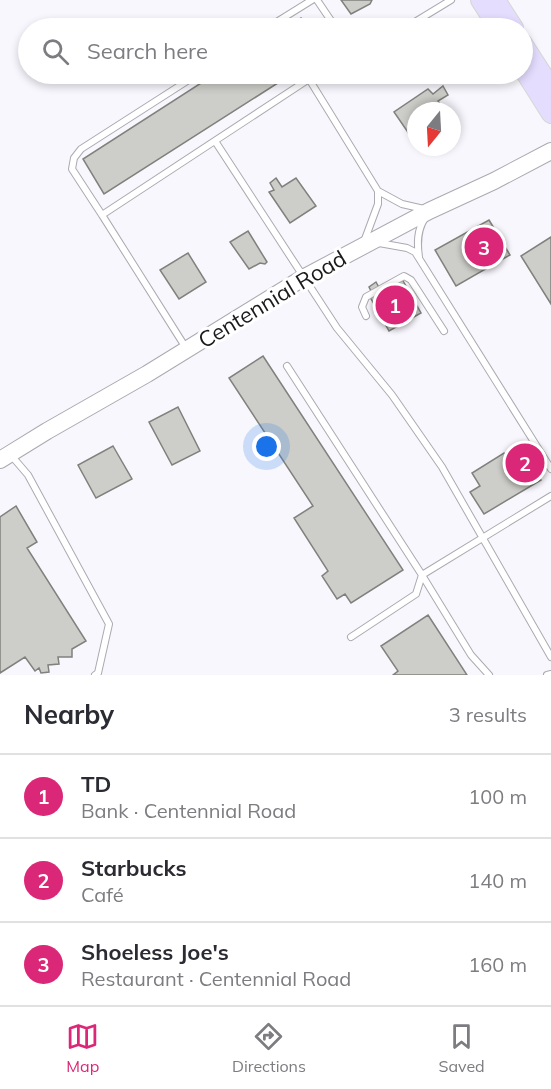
<!DOCTYPE html>
<meta charset="utf-8">
<style>
:root{--surface:#fff;--page:#f2f2f3;--text:#2b2b33;--muted:#7c7c81;--line:#e1e1e2;--accent:#db2777}
body{margin:0;font-family:Mulish,sans-serif;background:var(--page);color:var(--text)}
.compass{position:absolute;left:407px;top:102px;width:54px;height:54px;border-radius:50%;background:var(--surface);box-shadow:0 3px 9px #0003;rotate:198deg}
.you{position:absolute;left:267px;top:447px;width:21px;height:21px;margin:-15px;border:4px solid #fff;border-radius:50%;background:#1a73e8;box-shadow:0 0 0 9px #1a73e833}
.badge{display:grid;place-items:center;width:39px;height:39px;border-radius:50%;background:var(--accent);color:#fff;font-size:20px;font-weight:700}
.pin{position:absolute;translate:-50% -50%;border:3px solid #fff;box-shadow:0 2px 6px #0006}
.list{margin:0;padding:0;list-style:none}
h2{display:flex;justify-content:space-between;align-items:center;height:78px;margin:0;padding:0 24px;font-size:26px}
h2 small{font-size:20px;font-weight:400;color:var(--muted)}
.list li{display:grid;grid-template-columns:39px 1fr auto;gap:18px;align-items:center;box-sizing:border-box;height:84px;padding:0 24px;border-top:2px solid var(--line)}
.list b{display:block;font-size:22px;white-space:nowrap}
.list p{margin:0;font-size:20px;white-space:nowrap;color:var(--muted)}
.list em{font-size:20px;font-style:normal;color:var(--muted)}
.icon{flex:none;width:33px;height:33px;fill:none;stroke:currentColor;stroke-width:2;stroke-linecap:round;stroke-linejoin:round}
.map{position:relative;flex:none;width:551px;height:675px;overflow:hidden}
.search{position:absolute;background:var(--surface);box-shadow:0 3px 9px #0003;left:18px;right:18px;top:18px;height:66px;display:flex;align-items:center;gap:15px;box-sizing:border-box;padding:0 21px;border-radius:33px;color:var(--muted);font-size:22px}
.sheet{height:330px;background:var(--surface)}
nav{display:flex;justify-content:space-around;align-items:center;box-sizing:border-box;height:84px;border-top:2px solid var(--line);background:var(--surface);font-size:16px;color:var(--muted)}
nav a{display:grid;justify-items:center;gap:3px}
nav .on{color:var(--accent)}
.map>svg:first-child{display:block}
.building{fill:#cdcec9;stroke:#80817c;stroke-width:1.5}
.lines{fill:none;stroke-linecap:round;stroke-linejoin:round}
.lane-casing{stroke:#abaab0;stroke-width:8}
.secondary-casing{stroke:#abaab0;stroke-width:18}
.primary-casing{stroke:#d6d6d6;stroke-width:20}
.lane{stroke:#fff;stroke-width:6}
.secondary{stroke:#fff;stroke-width:16}
.primary{stroke:#e5ddfe;stroke-width:18}
.labels{text-anchor:middle;stroke-width:6;stroke-linejoin:round;paint-order:stroke}
.street-label{font-size:22px;fill:#1a1a1c;stroke:#fff}
</style>
<div class="map">
<svg width="551" height="675" viewBox="0 0 551 675">
<rect width="100%" height="100%" fill="#f8f7fd"/>
<path class="building" d="M341 0H372L370 4 351 14Z
M301 18 309 28H285Z
M215 74H292L104 194 83 159Z
M443 86 448 95 438 101 445 111H416V139L414 141 394 112 428 89 433 94Z
M276 178 282 187 296 178 316 206 290 223 269 192 274 190 270 183Z
M489 220 510 255 456 286 435 250Z
M248 231 267 262 265 264 260 263 249 269 230 242Z
M551 237V304L521 256Z
M188 253 206 282 179 299 160 270Z
M402 279 421 313 389 331 370 297 373 295 369 287 376 282 381 291Z
M263 356 403 570 351 603 345 594 337 599 322 576 328 571 294 518 313 506 229 378Z
M178 407 200 451 172 465 149 422Z
M113 446 132 479 96 498 78 465Z
M504 453 509 462 524 453 541 480 484 514 470 492 480 486 472 473Z
M16 506 37 542 27 548 86 641 72 649V657H58L59 664 48 665 49 672 41 673 39 668 35 671 25 657 0 673V517Z
M428 615 467 675H393L398 671 381 646Z"/>
<g class="lines">
<defs>
<path id="lane" d="M317 0 336 28
M267 28 312 0
M405 28 451 0
M309 79 378 191 402 204 424 209
M215 141 337 328 392 395 442 467 551 657
M102 215 72 169 74 158 81 149 198 74
M365 239 378 204V191
M379 243 407 248 415 252 551 469
M419 257C417 243 417 230 425 218
M366 316 362 307 366 297 404 276 411 280 444 331
M186 348 102 215 309 79 322 74
M287 366 422 575 471 655 489 675
M10 454 28 475 109 624 98 673 95 675
M351 637 416 594 422 575 551 496
M547 675 551 674"/>
<path id="secondary" d="M0 460 47 431 147 374 303 278 429 211 494 181 551 151"/>
<path id="primary" d="M480 0 498 28
M496 0 514 28
M522 42 551 87
M522 68 551 114"/>
</defs>
<use href="#lane" class="lane-casing"/>
<use href="#secondary" class="secondary-casing"/>
<use href="#primary" class="primary-casing"/>
<use href="#lane" class="lane"/>
<use href="#secondary" class="secondary"/>
<use href="#primary" class="primary"/>
</g>
<g class="labels">
<g class="street-label">
<text transform="translate(272 299) rotate(-31)" y="8">Centennial Road</text>
</g>
</g>
</svg>
<svg class="compass" viewBox="-18 -18 36 36"><path d="M0-13l5 13h-10z" fill="#e53935"/><path d="M0 13l5-13h-10z" fill="#7c7c81"/></svg>
<div class="you"></div>
<div class="pin badge" style="left:395px;top:305px">1</div>
<div class="pin badge" style="left:525px;top:463px">2</div>
<div class="pin badge" style="left:484px;top:247px">3</div>
<div class="search"><svg class="icon" aria-label="search" viewBox="0 0 24 24"><circle cx="10" cy="10" r="6"/><path d="M15 15l6 6"/></svg>Search here</div>
</div>
<section class="sheet">
<h2>Nearby<small>3 results</small></h2>
<ul class="list">
<li><span class="badge">1</span><div><b>TD</b><p>Bank · Centennial Road</p></div><em>100 m</em></li>
<li><span class="badge">2</span><div><b>Starbucks</b><p>Café</p></div><em>140 m</em></li>
<li><span class="badge">3</span><div><b>Shoeless Joe's</b><p>Restaurant · Centennial Road</p></div><em>160 m</em></li>
</ul>
</section>
<nav>
<a class="on"><svg class="icon" aria-label="map" viewBox="0 0 24 24"><path d="M3 6l6-2 6 2 6-2v14l-6 2-6-2-6 2zM9 4v14M15 6v14"/></svg>Map</a>
<a><svg class="icon" aria-label="directions" viewBox="0 0 24 24"><path d="M12 3l9 9-9 9-9-9zM9 14v-3h6M13 9l2 2-2 2"/></svg>Directions</a>
<a><svg class="icon" aria-label="saved" viewBox="0 0 24 24"><path d="M7 4h10v16l-5-4-5 4z"/></svg>Saved</a>
</nav>
